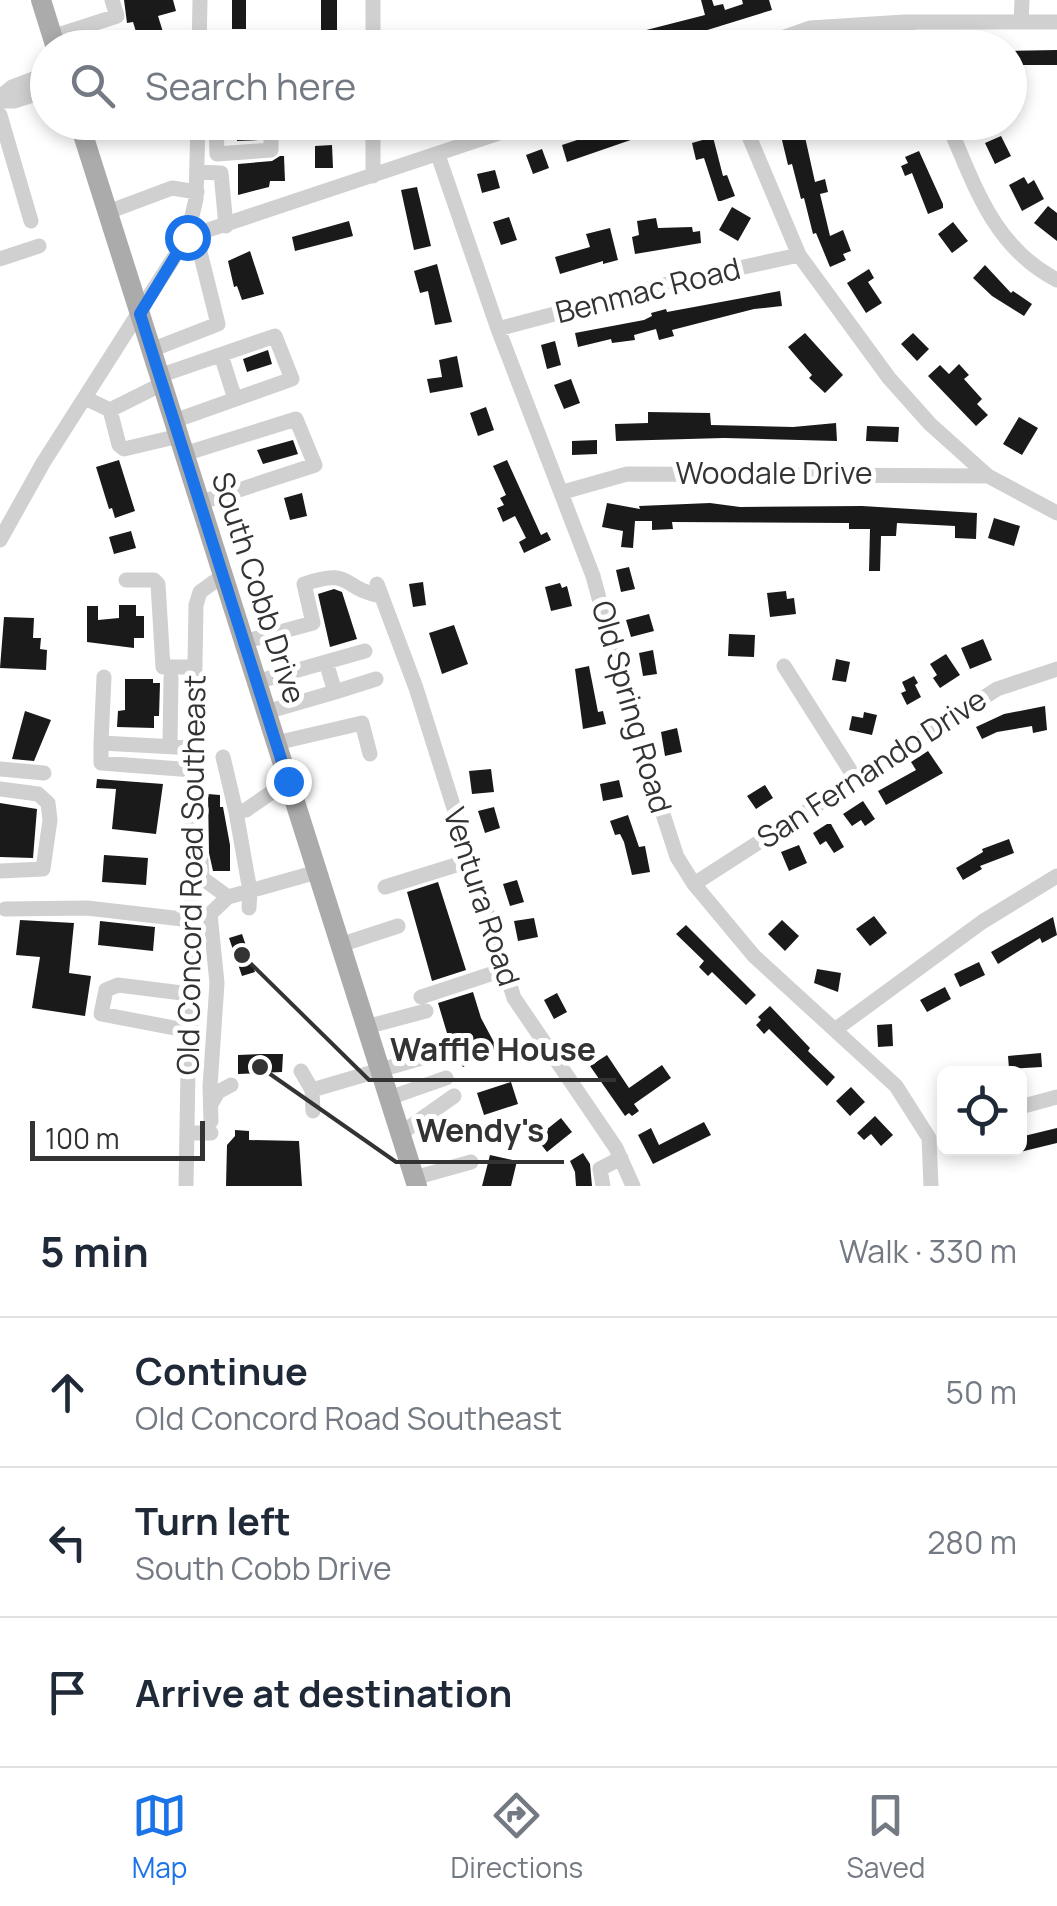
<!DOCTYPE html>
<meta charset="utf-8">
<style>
:root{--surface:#fff;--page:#f6f6f7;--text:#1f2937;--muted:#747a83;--line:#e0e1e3;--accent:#1a73e8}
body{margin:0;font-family:Manrope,sans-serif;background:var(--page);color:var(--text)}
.controls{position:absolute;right:30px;bottom:30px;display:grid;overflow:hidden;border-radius:15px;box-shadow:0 5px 15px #0003}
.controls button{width:90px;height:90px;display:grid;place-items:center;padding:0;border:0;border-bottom:2px solid var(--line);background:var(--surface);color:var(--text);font:50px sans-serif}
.scale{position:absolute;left:30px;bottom:25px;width:175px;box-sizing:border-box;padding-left:10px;border:5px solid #333;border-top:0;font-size:28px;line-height:35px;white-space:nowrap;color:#333;-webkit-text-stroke:8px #fff;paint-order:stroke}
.stop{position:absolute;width:30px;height:30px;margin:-22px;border:8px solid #1a73e8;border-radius:50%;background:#fff}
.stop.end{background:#1a73e8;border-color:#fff;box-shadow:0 2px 10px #0008}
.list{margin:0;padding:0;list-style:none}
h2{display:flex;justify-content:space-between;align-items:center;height:130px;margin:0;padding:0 40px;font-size:42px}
h2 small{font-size:32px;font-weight:400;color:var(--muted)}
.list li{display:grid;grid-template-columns:65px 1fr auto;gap:30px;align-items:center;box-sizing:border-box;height:150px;padding:0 40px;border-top:2px solid var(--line)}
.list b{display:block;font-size:38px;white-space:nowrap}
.list p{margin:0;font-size:32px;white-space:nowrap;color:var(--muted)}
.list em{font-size:32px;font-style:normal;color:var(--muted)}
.icon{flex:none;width:55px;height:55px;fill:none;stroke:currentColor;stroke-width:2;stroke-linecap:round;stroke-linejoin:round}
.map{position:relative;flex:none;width:1057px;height:1186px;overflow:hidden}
.search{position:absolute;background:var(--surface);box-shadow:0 5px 15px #0003;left:30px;right:30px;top:30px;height:110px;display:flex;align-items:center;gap:25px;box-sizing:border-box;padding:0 35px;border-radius:55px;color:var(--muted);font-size:38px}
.sheet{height:580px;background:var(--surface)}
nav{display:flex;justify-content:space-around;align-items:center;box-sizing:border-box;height:140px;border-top:2px solid var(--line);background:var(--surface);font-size:28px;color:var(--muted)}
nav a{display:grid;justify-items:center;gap:5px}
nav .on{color:var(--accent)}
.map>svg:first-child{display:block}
.building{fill:#1a1a1a}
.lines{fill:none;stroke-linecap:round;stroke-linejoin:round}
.minor{stroke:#d0d0d0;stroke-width:15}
.major{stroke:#ababab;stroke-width:20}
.route{stroke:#1a73e8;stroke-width:12}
.labels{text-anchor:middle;stroke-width:10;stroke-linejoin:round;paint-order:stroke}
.street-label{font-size:30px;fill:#333;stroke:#fff}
.leader{fill:none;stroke:#333;stroke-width:4}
.callout-dot{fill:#333;stroke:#fff;stroke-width:4}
.callout-label{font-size:32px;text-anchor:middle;font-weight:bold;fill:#333;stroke:#fff;stroke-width:10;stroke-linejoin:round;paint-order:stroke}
</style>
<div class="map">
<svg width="1057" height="1186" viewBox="0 0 1057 1186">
<rect width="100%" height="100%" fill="#fff"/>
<path class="building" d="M124 0H173L176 11 158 16 168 48H141L133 22 127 23Z
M232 0H246V29H232Z
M321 0H337V46L321 47Z
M701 0H712L714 6 723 4 725 10 743 4 742 0H769L772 10 675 40 674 37 638 48H593L623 36 705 15Z
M1057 50V65H1010V51Z
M237 122H259V140L237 141Z
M631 122 674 125 567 162 562 145Z
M773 122H802L792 127 797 139 805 137 815 182 825 179 828 192 820 194 830 236 843 230 851 251 843 254 846 260 830 267 816 233 813 234 804 198 801 199 792 164 788 165 780 132 777 133Z
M1001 136 1011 156 995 164 985 143Z
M713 137 723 176 727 175 735 196 721 201H718L704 158 696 160 692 143Z
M332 145 333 168H315V146Z
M542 149 549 168 533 174 526 155Z
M919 151 943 204V208L928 214 912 173 905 176 901 166 908 163 905 157Z
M280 156H284L285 181H270L269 187 238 195V164L272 161Z
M495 170 500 188 482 193 477 174Z
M1024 177 1028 184 1034 180 1044 199 1022 211 1009 185Z
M417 187 431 246 414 250 401 190Z
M1048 206 1057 213V241L1034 223Z
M732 207 751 218 738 241 719 230Z
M509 217 517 240 501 245 493 222Z
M656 218 658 228 692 227 693 232 700 231 701 243 635 254 632 237 639 235 637 221Z
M349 221 353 236 295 251 292 237Z
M953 222 968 241 952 253 938 234Z
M610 228 618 260 603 264V261L560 274 555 257 590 247 586 234Z
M250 251 264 294 242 300 237 286 234 287 228 261Z
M437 264 452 322 435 325 428 291 420 293 414 271Z
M985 265 1011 293 1013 291 1032 304 1024 316 992 296 973 278Z
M869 269 874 278 868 282 882 303 866 313 847 283Z
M780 291 782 306 754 309 672 330 674 336 659 340 656 329 634 335 635 340 612 343 611 339 578 347 575 333 644 320 652 316 651 313 666 309 667 312Z
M805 333 843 375 825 393 809 378 812 375 788 347Z
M913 333 929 349 917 361 901 344Z
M555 341 561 365 547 369 541 345Z
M268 350 272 364 247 372 243 359Z
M457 356 463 387 430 393 427 379 442 377 439 360Z
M959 364 969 375 964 379 982 399 977 404 988 415 976 426 928 376 940 365 949 374Z
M571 379 580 403 564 409 554 385Z
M486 407 494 430 478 436 470 413Z
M648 412 710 413 711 425 793 427 836 423 837 441 724 438 616 441 615 424 648 423Z
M1019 417 1038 428 1022 455 1003 444Z
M867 426 899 427 898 442 866 441Z
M293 440 298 454 263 464 257 450Z
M597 440V454L572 455V441Z
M119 460 135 511 115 518 112 508 109 509 96 467Z
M507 460 541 535 547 532 551 540 524 553 519 542 526 538 515 516 503 522 497 508 504 505 500 498 506 495 493 466Z
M302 493 307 516 290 520 284 498Z
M607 503 640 509 639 506 710 503 740 507 862 506 977 513 976 539 955 538V526L897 523 896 536H881L880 571H869L870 529H849V523L672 522 673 529 652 530V521H635L633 548 621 547 623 531 602 527Z
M994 518 1020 526 1014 546 988 538Z
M131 531 136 548 114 554 109 537Z
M629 567 635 589 621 592 616 570Z
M423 582 426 605 413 607 409 584Z
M560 583 562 588 567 586 572 606 551 611 545 587Z
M334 589 342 592 357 639 330 647 318 594Z
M786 591 787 599 794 598 796 614 770 617 767 593Z
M119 605H136V616H144V638H134V648L87 642V606H98V620L119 618Z
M649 614 654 631 631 637 626 620Z
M4 617 34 618 33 638H41L40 649 47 650 46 670 0 668Z
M454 625 468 664 442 674 429 633Z
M729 634 755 635 754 657 728 656Z
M983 639 992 660 970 669 961 648Z
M653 650 657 674 643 676 639 653Z
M946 654 960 675 940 688 933 678 937 675 930 664Z
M836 659 850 662 846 682 832 680Z
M589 666 598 712 603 711 606 724 583 729 575 669Z
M914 676 918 683 915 685 921 697 907 705 901 693 906 691 902 682Z
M125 679H153V683H160L159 716H154V728L117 727 118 711 125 710Z
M1045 706 1047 730 1033 733 1032 726 997 732 982 739 976 727 1004 714Z
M25 711 51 720 34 761 12 759Z
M864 712 877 715 872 735 849 730 852 716 863 718Z
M677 728 682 752 665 756 661 732Z
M928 751 943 773 886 805 878 791 916 770 911 762Z
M491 769 494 792 472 794 469 771Z
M97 779 163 784 156 834 112 829 116 789 96 788Z
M619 780 623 797 603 801 600 784Z
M765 785 773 798 756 809 747 796Z
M208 794 220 795V807H223L230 845V871H213L209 853Z
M863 801 875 819 865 826 861 820 852 826 843 814Z
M0 803 37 809 33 858 0 857Z
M494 807 500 828 485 833 478 811Z
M628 815 639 847 645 846 650 872 632 875 624 842 620 834 615 835 610 821Z
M827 824H831L844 847 834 853 826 841 820 845 813 833Z
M1009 839 1014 853 980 866 982 869 963 880 956 868 983 852 982 849Z
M799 845 807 863 789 871 781 852Z
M104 855 148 858 146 885 102 882Z
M517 880 524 902 510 906 503 884Z
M438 882 466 970 432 981 407 892Z
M874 916 887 933 870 946 856 929Z
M1053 917 1057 935 1042 943 1040 938 998 964 991 952Z
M534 918 538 937 518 941 514 921Z
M20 920 74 923 69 973 91 976 85 1016 32 1008 40 957 16 955Z
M782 920 799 936 785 951 768 934Z
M100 921 155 927 153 951 98 945Z
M686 925 756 995 746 1005 712 972 708 976 699 967 704 961 676 934Z
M242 934 255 972 242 976 229 938Z
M979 962 985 975 960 987 954 974Z
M817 969 841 973 838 992 814 983Z
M945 987 951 999 927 1012 920 1000Z
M473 992 481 1018 497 1048 463 1067 444 1034 447 1033 438 1003Z
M557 993 567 1012 554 1019 544 1000Z
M770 1006 810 1048 808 1051 835 1077 827 1086 769 1029 764 1034 756 1025 761 1020 758 1017Z
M892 1024 893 1046 878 1047 877 1025Z
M1041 1053 1042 1067 1009 1069 1008 1056Z
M263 1054H283L282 1072 238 1074V1055Z
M607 1055 629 1088 662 1065 671 1078 634 1104 639 1111 632 1116 629 1113 625 1116 590 1066Z
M511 1082 518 1104 484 1115 477 1093Z
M851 1087 865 1102 850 1116 836 1101Z
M875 1116 893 1135 881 1146 871 1134 864 1140 857 1133Z
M561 1118 572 1132 547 1152 536 1138Z
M704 1122 711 1135 653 1164 638 1135 651 1128 659 1145Z
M1057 1128V1143L1020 1152V1137Z
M235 1130 249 1131V1140L299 1141 302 1186H226L227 1145 235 1136Z
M583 1153 590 1164 592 1186H576L575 1172 570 1161Z
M490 1155 517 1161 511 1186H482Z"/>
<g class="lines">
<path class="minor" d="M373 0V48
M904 22 915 48
M1021 22 1022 0
M52 37 117 16 112 0
M199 48 200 0
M753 48 810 28 904 22H1057
M0 97 12 87 41 76 48 81
M0 101H14L45 91 48 86
M0 115 31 221
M216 122 217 154 271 150V122
M373 122V176
M743 122 799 255 889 378 930 424 988 476 1057 513
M947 122C975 185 992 246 1057 280
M438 155 498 329 593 576 631 716 677 857 694 884 754 956 896 1086 929 1138 931 1186
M197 172 221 173 226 226
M108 212 172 188 197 192
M187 237 532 122
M0 259 39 246
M498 329 679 281 799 255
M151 350 218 324 196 236
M221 355 235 399
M159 376 275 336 292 379 174 421
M85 398 110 410 119 445 124 449 179 436
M110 410 162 384
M184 454 296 419 315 465 199 503
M563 492 627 474 988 476
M0 540 43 463 187 237 196 199 198 122
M126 580H154L158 584 163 667H195
M377 584 416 688 514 998 616 1148 633 1186
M243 642 313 623 304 584C353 567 341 589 381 596
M326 662 365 651
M784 666 855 778
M256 682 326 662 335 692 266 712
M335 692 376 679
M101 743 104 677
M276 743 362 723 370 754
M170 746 171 677
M223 757 236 812 246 810 288 781
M0 769 44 773
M193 770 101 763V743L194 748
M0 789 38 794 48 803 50 820 43 869 0 871
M236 812 250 891 249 908
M201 861 202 878 228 897 317 872
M694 884 997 689 1057 669
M385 887 469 861
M5 909 87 908 191 920
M340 945 398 926
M190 994 118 985 106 990 101 1014 195 1032
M421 997 503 970
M366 1027 426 1011
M836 1029 982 922 1057 876
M301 1071 312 1090
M389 1098 446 1078
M211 1104 218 1092 231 1085
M1020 1107 1057 1097
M313 1111 312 1090 435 1054
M211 1121 210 1087 217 983 210 914 228 897
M187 1133H211
M400 1134 454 1096
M414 1178 471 1162
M186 1186 196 605 200 592 222 576
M603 1186 600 1169 621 1158"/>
<path class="major" d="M41 0 56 48
M79 122 417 1186"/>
</g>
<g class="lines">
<path class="route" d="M187 237 140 314 288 781"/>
</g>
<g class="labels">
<g class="street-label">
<text transform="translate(648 291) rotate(-14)" y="10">Benmac Road</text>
<text x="774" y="484">Woodale Drive</text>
<text transform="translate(258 588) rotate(72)" y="10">South Cobb Drive</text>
<text transform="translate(631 707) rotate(74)" y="10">Old Spring Road</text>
<text transform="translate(872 769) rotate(-33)" y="10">San Fernando Drive</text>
<text transform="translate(192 875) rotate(-89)" y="10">Old Concord Road Southeast</text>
<text transform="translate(481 897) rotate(72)" y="10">Ventura Road</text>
</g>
</g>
<path class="leader" d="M242 955L369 1080H616M260 1067L396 1162H564"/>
<g class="callout-dot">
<circle cx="242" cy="955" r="10"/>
<circle cx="260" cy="1067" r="10"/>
</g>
<g class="callout-label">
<text x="493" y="1061">Waffle House</text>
<text x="480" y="1142">Wendy's</text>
</g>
</svg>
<div class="controls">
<button><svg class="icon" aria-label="locate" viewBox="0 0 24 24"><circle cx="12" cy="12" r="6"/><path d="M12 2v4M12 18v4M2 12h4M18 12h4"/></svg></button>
</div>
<div class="scale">100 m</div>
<div class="stop" style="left:187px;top:237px"></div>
<div class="stop end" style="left:288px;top:781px"></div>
<div class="search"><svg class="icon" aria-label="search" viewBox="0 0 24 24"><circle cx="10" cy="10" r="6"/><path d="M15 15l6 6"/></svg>Search here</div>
</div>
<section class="sheet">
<h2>5 min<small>Walk · 330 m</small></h2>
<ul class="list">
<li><svg class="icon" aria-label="ahead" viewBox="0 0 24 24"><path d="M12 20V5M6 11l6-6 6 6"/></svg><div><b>Continue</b><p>Old Concord Road Southeast</p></div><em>50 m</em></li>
<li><svg class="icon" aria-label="left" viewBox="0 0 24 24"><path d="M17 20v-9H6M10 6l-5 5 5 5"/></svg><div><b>Turn left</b><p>South Cobb Drive</p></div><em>280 m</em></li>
<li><svg class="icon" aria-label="arrive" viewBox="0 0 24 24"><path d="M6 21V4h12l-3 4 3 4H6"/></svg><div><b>Arrive at destination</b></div></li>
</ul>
</section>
<nav>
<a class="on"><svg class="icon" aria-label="map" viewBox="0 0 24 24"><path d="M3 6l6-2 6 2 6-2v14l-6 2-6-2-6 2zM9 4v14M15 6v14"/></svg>Map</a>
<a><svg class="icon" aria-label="directions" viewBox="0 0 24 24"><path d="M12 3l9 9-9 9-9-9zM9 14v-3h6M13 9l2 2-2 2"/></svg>Directions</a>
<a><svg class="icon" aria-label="saved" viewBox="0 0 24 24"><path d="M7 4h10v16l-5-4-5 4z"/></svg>Saved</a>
</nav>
